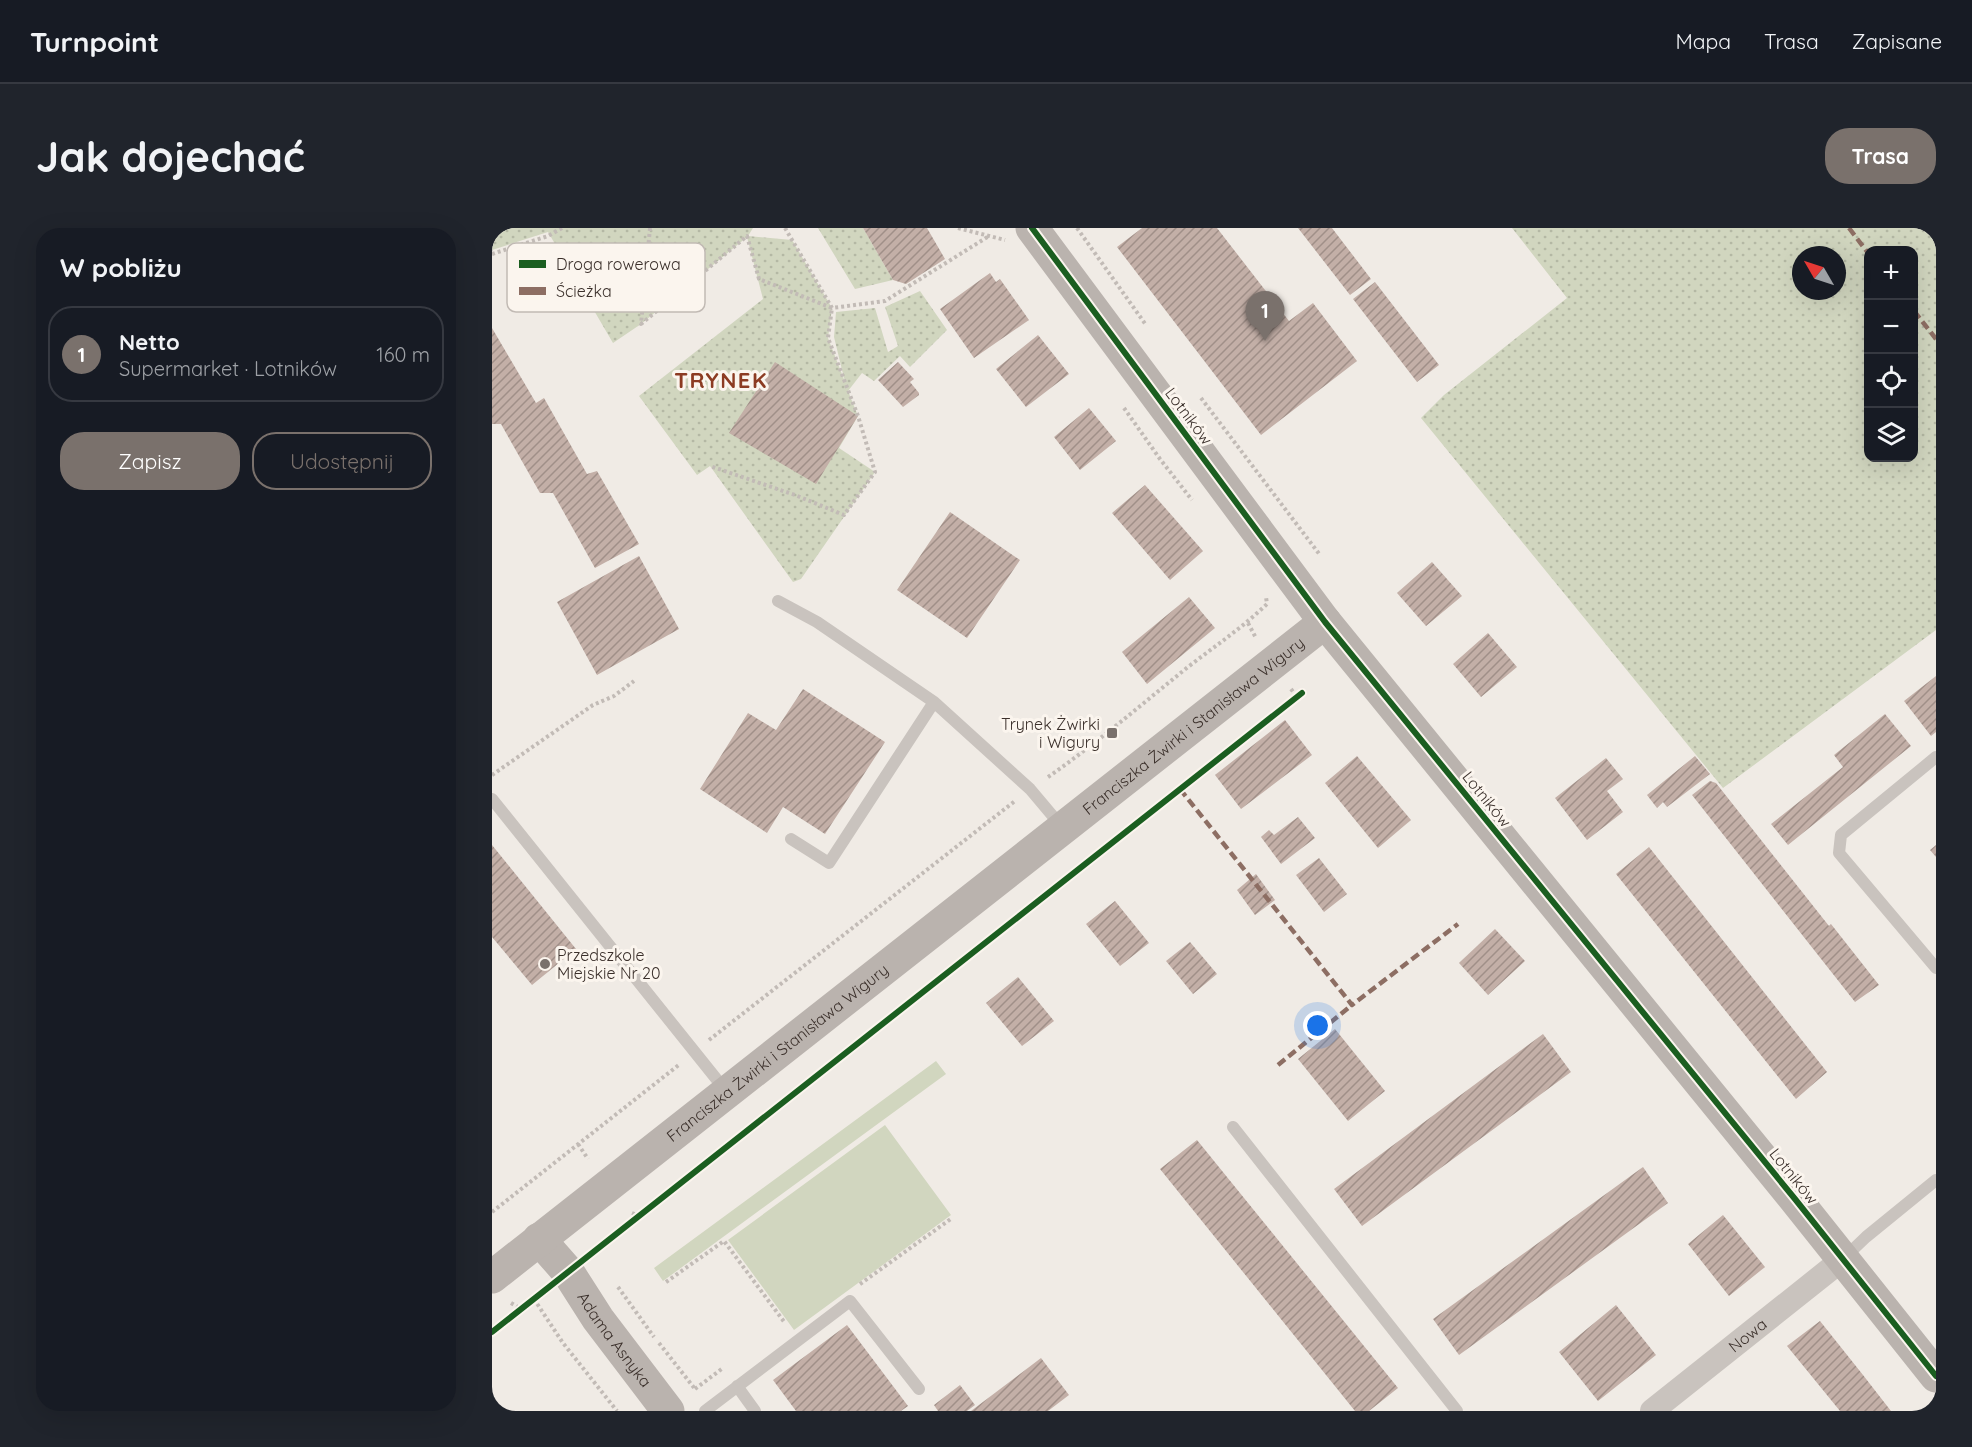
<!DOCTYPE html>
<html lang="pl">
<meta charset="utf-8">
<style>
:root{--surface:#171b24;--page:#20242c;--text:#f1f3f6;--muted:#9ea1a6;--line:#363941;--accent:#7a716c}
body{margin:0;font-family:Quicksand,sans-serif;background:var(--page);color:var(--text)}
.controls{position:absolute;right:18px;top:18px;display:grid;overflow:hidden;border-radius:12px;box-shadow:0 6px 24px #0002}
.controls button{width:54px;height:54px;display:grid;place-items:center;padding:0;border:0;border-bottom:2px solid var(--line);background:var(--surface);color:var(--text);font:30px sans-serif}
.compass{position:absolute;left:1300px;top:18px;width:54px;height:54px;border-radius:50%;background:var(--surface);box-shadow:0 6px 24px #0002;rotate:309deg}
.you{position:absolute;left:826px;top:798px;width:21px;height:21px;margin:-15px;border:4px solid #fff;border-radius:50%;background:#1a73e8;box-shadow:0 0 0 9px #1a73e833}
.badge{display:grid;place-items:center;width:39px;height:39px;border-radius:50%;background:var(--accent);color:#fff;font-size:20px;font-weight:700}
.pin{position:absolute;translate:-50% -50px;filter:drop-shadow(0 2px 3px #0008)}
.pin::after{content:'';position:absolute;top:32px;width:21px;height:18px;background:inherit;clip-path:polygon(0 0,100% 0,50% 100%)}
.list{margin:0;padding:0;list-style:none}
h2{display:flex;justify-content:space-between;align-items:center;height:78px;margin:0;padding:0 24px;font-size:26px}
h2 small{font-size:20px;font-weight:400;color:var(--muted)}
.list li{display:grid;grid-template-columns:39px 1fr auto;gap:18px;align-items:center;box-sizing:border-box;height:96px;margin:0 12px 12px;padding:0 12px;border:2px solid var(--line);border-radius:24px}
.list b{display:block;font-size:22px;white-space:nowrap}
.list p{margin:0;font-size:20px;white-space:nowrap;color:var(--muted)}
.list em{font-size:20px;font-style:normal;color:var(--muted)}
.actions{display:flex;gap:12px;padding:18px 24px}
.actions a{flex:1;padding:14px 0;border:2px solid var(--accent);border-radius:24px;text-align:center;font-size:21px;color:var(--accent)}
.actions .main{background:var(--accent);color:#fff}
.icon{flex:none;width:33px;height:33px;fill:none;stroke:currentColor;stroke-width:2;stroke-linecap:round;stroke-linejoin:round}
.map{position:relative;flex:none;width:1444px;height:1183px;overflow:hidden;border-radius:24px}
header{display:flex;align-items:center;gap:36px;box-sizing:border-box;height:84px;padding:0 30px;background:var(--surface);border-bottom:2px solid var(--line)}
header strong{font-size:28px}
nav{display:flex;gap:33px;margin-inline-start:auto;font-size:21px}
.intro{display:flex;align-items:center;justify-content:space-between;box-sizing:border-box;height:144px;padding:0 36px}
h1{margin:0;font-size:42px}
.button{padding:15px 27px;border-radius:24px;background:var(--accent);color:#fff;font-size:21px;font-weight:700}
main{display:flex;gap:36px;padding:0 36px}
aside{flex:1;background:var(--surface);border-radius:24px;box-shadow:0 6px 24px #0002}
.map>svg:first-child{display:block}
.green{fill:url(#green-dots);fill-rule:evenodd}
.pitch{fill:#d1d6bf}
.building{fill:url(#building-hatch)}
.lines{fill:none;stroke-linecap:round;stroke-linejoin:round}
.path{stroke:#c2bbb6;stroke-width:4;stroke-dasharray:3 3;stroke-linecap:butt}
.lane{stroke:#c9c3be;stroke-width:12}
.street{stroke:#c9c3be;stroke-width:24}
.secondary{stroke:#bab3ae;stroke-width:33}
.quiet{stroke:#8d6e63;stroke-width:4.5;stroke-dasharray:9 4.5;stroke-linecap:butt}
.cycleway-casing{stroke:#fbf5ee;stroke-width:10}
.cycleway{stroke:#1b5e20;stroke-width:6}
.poi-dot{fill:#7a716c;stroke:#fbf5ee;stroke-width:2}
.labels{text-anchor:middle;stroke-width:6;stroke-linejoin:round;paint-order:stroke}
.street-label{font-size:16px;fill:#3b302b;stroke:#fbf5ee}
.poi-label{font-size:16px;fill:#3b302b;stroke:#fbf5ee;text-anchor:end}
.district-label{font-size:22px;font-weight:bold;letter-spacing:1.5px;fill:#8c3b22;stroke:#fbf5ee}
.key{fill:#fbf5ee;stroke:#c1bab4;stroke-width:1.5}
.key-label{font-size:16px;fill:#3b302b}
</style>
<header>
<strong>Turnpoint</strong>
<nav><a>Mapa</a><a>Trasa</a><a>Zapisane</a></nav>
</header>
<div class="intro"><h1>Jak dojechać</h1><a class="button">Trasa</a></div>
<main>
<aside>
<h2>W pobliżu<small></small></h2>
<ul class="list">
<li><span class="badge">1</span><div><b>Netto</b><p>Supermarket · Lotników</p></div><em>160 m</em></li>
</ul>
<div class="actions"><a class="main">Zapisz</a><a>Udostępnij</a></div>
</aside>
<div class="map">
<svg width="1444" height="1183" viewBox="0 0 1444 1183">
<defs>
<pattern id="green-dots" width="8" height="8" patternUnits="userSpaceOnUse" patternTransform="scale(1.5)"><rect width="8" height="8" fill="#d1d6bf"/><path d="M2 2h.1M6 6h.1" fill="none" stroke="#b4b8a4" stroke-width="1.8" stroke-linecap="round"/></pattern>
<pattern id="building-hatch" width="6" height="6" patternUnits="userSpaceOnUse" patternTransform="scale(1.5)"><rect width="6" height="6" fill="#c3afa7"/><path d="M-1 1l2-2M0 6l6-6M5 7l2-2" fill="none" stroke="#a08f88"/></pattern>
</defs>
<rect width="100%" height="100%" fill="#f0ebe5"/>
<path class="green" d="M0 0H261L256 8 300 12 340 80 336 110 353 154 342 109 344 84 383 80 396 124 406 118 393 79 428 63 455 102 418 139 408 128 382 153 370 145 356 163 366 188 347 220 383 244 309 351 301 354 218 238 205 247 147 168 271 71 255 9 149 96 121 115 56 4 0 22Z
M326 0H371L401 52 363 61Z
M1020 0H1444V402L1231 560 929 190 952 167 1075 70ZM1376 22H1422V230H1376ZM1309 27H1345V63H1309Z"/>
<path class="pitch" d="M444 833 454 846 171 1053 162 1040Z
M393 897 459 987 302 1102 236 1012Z"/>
<path class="building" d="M371 0H435L453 31 414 56 401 52Z
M650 0H725L797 93 821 75 865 133 769 207 625 19Z
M806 0H840L879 51 858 67Z
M498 45 504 54 508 51 537 92 482 130 448 81Z
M883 54 947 137 925 154 861 71Z
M0 100 44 175 52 170 95 246 105 243 147 316 103 340 61 265H48L9 196H0Z
M546 107 577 146 534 179 504 141Z
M283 134 366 188 324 256 237 205Z
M406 134 422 151 418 154 427 165V167L411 179 386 152Z
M597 180 624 213 588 242 562 209Z
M653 257 711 323 678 352 620 285Z
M458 284 528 332 475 410 405 362Z
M147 328 187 401 105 447 65 374Z
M940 334 970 368 934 398 905 365Z
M697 369 723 400 655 456 630 424Z
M996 405 1025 439 989 469 961 436Z
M1444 448V504L1439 508 1412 473Z
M311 461 393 514 333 606 291 579 275 605 208 561 256 485 284 502Z
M1393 486 1419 518 1296 617 1279 596 1351 539 1342 527Z
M793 492 820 527 749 581 723 547Z
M865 528 919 592 886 620 833 555Z
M1203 528 1218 546 1175 579 1171 574 1165 580 1155 567Z
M1114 530 1131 551 1115 563 1131 584 1095 612 1063 570Z
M1218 553 1224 555 1337 698 1339 696 1387 757 1363 774 1200 567Z
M806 589 823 610 789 636 769 609 777 602 782 607Z
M0 617 84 721 40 757 0 709Z
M1444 617V629L1438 622Z
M1157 619 1335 844 1304 871 1124 646Z
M827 630 855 666 832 684 804 647Z
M764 646 783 672 763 687 745 662Z
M623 673 657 715 628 738 594 696Z
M1003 701 1033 733 996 767 967 735Z
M698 714 725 746 701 766 674 733Z
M526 749 562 793 530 818 494 775Z
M843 801 893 863 856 893 806 831Z
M1051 806 1079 844 870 998 842 961Z
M705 912 906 1160 877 1183H863L668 941Z
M1151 939 1176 975 967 1127 941 1091Z
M1231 987 1273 1039 1237 1068 1196 1016Z
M1124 1077 1164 1127 1106 1173 1067 1124Z
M1328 1093 1371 1147 1399 1183H1348L1295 1118Z
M355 1097 416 1178 409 1183H304L281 1152Z
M549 1130 577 1167 556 1183H479Z
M468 1157 483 1177 475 1183H446L442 1177Z"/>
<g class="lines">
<path class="path" d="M158 0 149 96 255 8 267 51 340 80 336 110 366 188 383 244 352 287 303 267 218 238
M293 0 340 80 393 73 497 8
M466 0 513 12
M585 0 654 97
M0 26 56 8 70 0
M709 170 828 327
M632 180 668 231 700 272
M756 395 764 410
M799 461 805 469
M0 547 101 477 122 468 142 453
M556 549C605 515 650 476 696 439 723 418 750 400 775 376L774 369
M217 812 523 573
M86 916 96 931
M0 984 188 836
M140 985 148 988
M174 1054 232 1013 293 1095
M368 1056 460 990
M126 1059 162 1109
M42 1071 71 1115 125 1183
M19 1075 29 1081
M167 1115 203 1161
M203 1161 231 1140"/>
<path class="lane" d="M286 373 325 394 442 474 538 561 570 599
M1444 529 1349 607 1347 625 1444 740
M0 571 234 863
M299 611 337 635 442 474
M741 899 965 1183
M1351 1031 1374 1009 1444 952
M245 1158 263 1183
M213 1183 358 1073 427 1161"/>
<path class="street" id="s1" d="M1160 1183 1351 1031"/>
<g class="secondary">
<path d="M540 0 833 394 1303 971 1444 1148"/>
<path id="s2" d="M47 1011 76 1044 106 1091 176 1183"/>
<path id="s3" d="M0 1049 833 394"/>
</g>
<path class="quiet" d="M1357 0 1376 25
M1422 83 1444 111
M688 561 860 777 966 696
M786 837 860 777"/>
<defs>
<path id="cycleway" d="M540 0 833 394 1303 971 1444 1148
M0 1104 810 465"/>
</defs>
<use href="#cycleway" class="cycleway-casing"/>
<use href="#cycleway" class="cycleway"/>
</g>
<g class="poi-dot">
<rect x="614" y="499" width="12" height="12" rx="3"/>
<circle cx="53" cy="736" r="6"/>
</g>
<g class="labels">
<g class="street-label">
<text transform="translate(697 188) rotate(53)" y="6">Lotników</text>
<text dy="6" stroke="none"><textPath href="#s3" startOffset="892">Franciszka Żwirki i Stanisława Wigury</textPath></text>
<text transform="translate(995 571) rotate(51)" y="6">Lotników</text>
<text dy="6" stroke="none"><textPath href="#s3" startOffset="363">Franciszka Żwirki i Stanisława Wigury</textPath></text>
<text transform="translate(1302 948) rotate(51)" y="6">Lotników</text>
<text dy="6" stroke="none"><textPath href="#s1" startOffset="122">Nowa</textPath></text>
<text dy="6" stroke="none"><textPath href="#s2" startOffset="126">Adama Asnyka</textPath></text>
</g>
<g class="poi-label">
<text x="608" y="502">Trynek Żwirki<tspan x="608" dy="18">i Wigury</tspan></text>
<text x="65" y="733" text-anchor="start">Przedszkole<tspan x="65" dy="18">Miejskie Nr 20</tspan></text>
</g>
<g class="district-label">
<text x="229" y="160">TRYNEK</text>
</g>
</g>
<rect x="15" y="15" width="198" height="69" rx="9" class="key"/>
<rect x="27" y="32" width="27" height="8" fill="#1b5e20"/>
<rect x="27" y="59" width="27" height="8" fill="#8d6e63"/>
<g class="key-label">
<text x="64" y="42">Droga rowerowa</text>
<text x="64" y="69">Ścieżka</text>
</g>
</svg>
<div class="controls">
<button>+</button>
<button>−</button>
<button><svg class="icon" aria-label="locate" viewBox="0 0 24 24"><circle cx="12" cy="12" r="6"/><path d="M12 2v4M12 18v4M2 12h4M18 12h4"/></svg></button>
<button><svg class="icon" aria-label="layers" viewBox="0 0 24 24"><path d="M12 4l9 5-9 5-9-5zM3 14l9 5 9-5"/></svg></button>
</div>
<svg class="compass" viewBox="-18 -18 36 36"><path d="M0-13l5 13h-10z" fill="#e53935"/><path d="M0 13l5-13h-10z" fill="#9ea1a6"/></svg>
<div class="you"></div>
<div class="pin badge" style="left:773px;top:113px">1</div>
</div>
</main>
